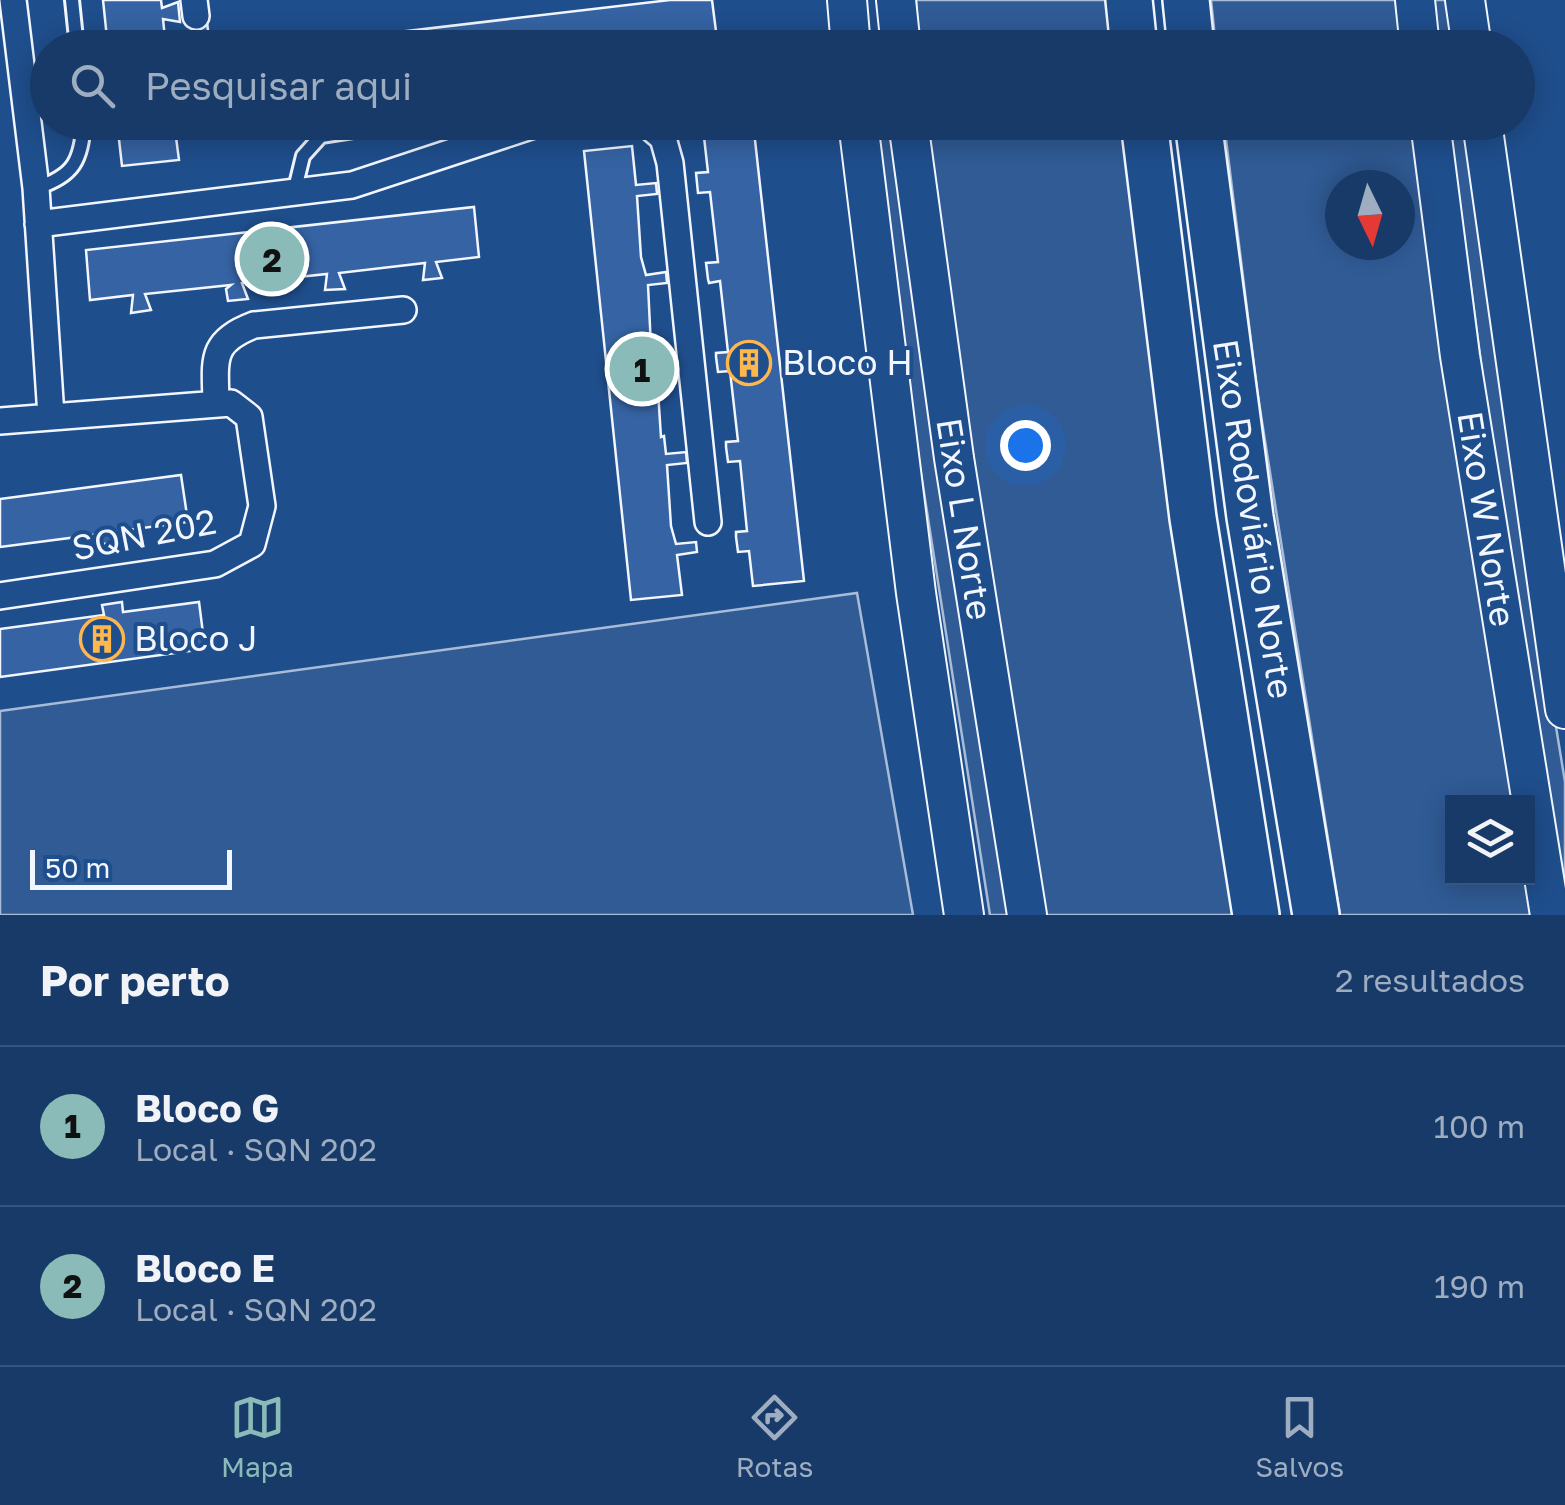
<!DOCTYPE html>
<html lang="pt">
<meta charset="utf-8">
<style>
:root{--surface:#173a69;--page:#244571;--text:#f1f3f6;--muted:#9eadc0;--line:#36547d;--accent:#8bbbb9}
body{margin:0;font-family:"Golos Text",sans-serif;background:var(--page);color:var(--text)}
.controls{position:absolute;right:30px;bottom:30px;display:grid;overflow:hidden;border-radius:0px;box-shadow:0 5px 25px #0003}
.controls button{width:90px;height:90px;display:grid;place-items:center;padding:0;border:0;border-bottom:2px solid var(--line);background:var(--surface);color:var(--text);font:50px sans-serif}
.compass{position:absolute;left:1325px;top:170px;width:90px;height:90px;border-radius:50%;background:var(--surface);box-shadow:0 5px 25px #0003;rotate:175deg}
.scale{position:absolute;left:30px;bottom:25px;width:202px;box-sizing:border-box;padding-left:10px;border:5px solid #f2f6ff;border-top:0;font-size:28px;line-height:35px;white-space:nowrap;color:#f2f6ff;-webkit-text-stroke:8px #1f4e8c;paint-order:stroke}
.you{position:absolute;left:1025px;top:445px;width:35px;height:35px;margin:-25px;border:8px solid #fff;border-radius:50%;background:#1a73e8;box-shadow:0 0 0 15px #1a73e833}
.badge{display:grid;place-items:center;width:65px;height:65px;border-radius:50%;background:var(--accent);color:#111;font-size:32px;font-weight:700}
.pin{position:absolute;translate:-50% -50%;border:5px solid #fff;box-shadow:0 2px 10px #0006}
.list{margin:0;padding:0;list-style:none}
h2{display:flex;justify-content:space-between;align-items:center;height:130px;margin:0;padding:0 40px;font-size:42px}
h2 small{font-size:32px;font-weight:400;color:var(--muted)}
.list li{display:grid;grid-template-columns:65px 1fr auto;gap:30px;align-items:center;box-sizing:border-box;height:160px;padding:0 40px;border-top:2px solid var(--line)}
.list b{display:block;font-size:38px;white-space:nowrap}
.list p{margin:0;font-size:32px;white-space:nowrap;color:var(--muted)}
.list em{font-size:32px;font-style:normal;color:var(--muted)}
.icon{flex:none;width:55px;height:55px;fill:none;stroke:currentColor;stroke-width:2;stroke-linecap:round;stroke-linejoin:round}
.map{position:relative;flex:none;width:1565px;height:915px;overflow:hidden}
.search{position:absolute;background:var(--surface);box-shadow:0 5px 25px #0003;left:30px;right:30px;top:30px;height:110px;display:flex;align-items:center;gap:25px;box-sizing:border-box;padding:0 35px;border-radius:55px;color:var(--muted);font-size:38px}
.sheet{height:450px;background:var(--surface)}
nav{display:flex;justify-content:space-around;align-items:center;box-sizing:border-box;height:140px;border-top:2px solid var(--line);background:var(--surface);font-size:28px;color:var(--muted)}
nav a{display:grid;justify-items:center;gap:5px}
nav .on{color:var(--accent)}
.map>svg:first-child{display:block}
.built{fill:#305b95;stroke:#a8bbd7;stroke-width:2.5;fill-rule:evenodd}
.building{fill:#3563a3;stroke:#f2f6ff;stroke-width:2.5}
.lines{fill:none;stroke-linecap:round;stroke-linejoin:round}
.lane-casing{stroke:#f2f6ff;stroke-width:18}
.street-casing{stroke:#f2f6ff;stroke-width:30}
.primary-casing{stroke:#f2f6ff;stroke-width:42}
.highway-casing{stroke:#f2f6ff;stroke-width:50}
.lane{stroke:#1f4e8c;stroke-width:12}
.street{stroke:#1f4e8c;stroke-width:25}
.primary{stroke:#1f4e8c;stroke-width:38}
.highway{stroke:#1f4e8c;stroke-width:45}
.labels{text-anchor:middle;stroke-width:8;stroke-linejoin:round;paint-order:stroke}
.poi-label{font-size:35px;fill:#f2f6ff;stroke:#1f4e8c;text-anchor:start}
.street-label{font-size:35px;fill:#f2f6ff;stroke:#1f4e8c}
</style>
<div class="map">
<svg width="1565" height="915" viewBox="0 0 1565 915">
<rect width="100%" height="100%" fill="#1f4e8c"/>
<path class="built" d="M916 0H1110L1116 47H919Z
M1211 0H1411L1417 47H1216Z
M1434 0H1454L1459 47H1439Z
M877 123H895L1011 915H990L918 454Z
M927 123H1125L1240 915H1045L988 583Z
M1224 123H1427L1520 802H1452V878H1528L1535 907 1529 915H1340L1257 390ZM1340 185H1400V245H1340Z
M1449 123H1467L1527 549 1565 782V910L1494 460Z
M857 593 913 915H0V711Z"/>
<path class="building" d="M103 0H161L162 8 178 2 180 22 163 19 166 48H108Z
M670 0H712L718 47 263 48Z
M207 22 210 48H197L194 23Z
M117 122H174L179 160 122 166Z
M754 131 804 581 753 586 749 551 738 552 736 537V532L747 531 740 461 728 462 726 447V442L738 441 730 371 718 372 716 357V353L728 352 720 281 709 283 708 279 706 263 718 262 710 192 698 193 696 173 708 172 704 137Z
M632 146 636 185 656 183 657 194 637 196 641 257 646 275 666 272 667 283 648 285 651 347 656 365 676 363 677 373 657 376 661 437 664 436 666 454 686 452 687 463 667 465 671 526 676 544 696 542 697 552 677 555 682 595 631 600 584 151Z
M474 207 479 257 436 262 442 278 423 280 425 263 339 273 345 289 325 290 327 274 242 283 248 299 228 301 226 289 231 285 145 294 151 310 131 313 133 295 90 300 86 250Z
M181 475 188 522 112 532 113 543 94 545 93 535 0 547V499Z
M122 602 123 612 199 602 205 649 0 677V629L104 615 102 605Z"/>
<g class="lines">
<defs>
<path id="lane" d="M72 0 77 48
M36 188C74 176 81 161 84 122
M294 193 303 156 321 136 410 122"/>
<path id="street" d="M13 0 36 188 51 416
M194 0 196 16
M644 122 663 138 670 163 708 522
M38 224 352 185 543 122
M216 402C215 359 210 342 254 325L403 310
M0 421 231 403 249 417 262 506 252 544 215 564 0 596"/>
<path id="primary" d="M847 0 851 48
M896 0 901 48
M1415 0 1420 48
M1465 0 1472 48
M858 122 916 593 964 915
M908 122 954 458 1027 915
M1430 122 1460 356 1550 915
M1482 122 1565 709"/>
<path id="highway" d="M1129 0 1134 48
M1186 0 1191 48
M1144 122 1193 518 1256 915
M1198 122 1250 517 1316 915"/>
</defs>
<use href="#lane" class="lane-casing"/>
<use href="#street" class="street-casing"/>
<use href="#primary" class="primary-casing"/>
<use href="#highway" class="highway-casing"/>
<use href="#lane" class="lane"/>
<use href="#street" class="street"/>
<use href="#primary" class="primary"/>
<use href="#highway" class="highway"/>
</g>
<defs>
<symbol id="building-ring" viewBox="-11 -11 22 22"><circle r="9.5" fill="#1f4e8c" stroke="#ffb74d" stroke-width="1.5"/><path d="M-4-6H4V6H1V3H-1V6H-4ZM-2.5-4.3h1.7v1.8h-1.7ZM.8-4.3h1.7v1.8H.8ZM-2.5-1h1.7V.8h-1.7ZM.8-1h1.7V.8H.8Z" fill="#ffb74d"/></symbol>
</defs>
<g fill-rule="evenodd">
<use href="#building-ring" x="724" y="338" width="50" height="50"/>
<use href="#building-ring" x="77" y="614" width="50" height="50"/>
</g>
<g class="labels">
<g class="poi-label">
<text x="782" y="375">Bloco H</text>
<text x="134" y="651">Bloco J</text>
</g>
<g class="street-label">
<text transform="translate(964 519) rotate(81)" y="12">Eixo L Norte</text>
<text transform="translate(1253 519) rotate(81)" y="12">Eixo Rodoviário Norte</text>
<text transform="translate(1486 519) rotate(81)" y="12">Eixo W Norte</text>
<text transform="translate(144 535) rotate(-11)" y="12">SQN 202</text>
</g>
</g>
</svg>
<div class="controls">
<button><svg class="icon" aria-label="layers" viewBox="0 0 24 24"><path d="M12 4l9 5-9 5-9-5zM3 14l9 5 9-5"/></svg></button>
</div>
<svg class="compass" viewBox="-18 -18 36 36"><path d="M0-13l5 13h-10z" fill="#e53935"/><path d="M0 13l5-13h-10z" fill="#9eadc0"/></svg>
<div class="scale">50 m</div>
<div class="you"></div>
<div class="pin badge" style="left:642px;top:369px">1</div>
<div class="pin badge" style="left:272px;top:259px">2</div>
<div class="search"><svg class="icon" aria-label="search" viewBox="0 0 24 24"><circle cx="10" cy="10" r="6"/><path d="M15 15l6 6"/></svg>Pesquisar aqui</div>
</div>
<section class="sheet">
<h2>Por perto<small>2 resultados</small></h2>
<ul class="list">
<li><span class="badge">1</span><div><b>Bloco G</b><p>Local · SQN 202</p></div><em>100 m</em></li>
<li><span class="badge">2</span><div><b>Bloco E</b><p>Local · SQN 202</p></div><em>190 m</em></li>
</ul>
</section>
<nav>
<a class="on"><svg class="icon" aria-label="map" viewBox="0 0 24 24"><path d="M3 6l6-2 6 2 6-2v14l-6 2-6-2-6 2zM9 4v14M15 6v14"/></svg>Mapa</a>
<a><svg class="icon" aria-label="directions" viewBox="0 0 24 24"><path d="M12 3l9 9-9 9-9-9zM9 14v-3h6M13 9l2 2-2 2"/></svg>Rotas</a>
<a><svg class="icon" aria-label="saved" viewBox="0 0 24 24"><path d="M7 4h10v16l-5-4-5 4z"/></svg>Salvos</a>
</nav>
